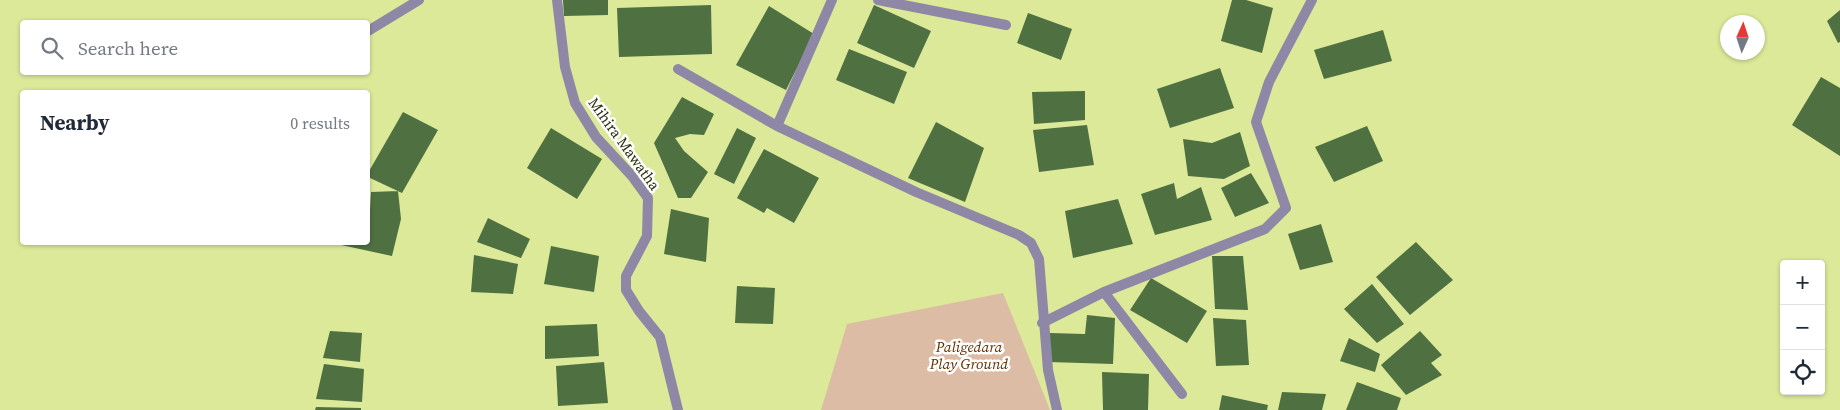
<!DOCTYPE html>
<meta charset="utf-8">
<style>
:root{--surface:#fff;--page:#f6f6f7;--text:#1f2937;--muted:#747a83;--line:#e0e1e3}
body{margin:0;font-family:"Source Serif 4",serif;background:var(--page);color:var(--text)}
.controls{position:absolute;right:15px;bottom:15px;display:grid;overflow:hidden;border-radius:5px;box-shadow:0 1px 4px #0004}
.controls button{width:45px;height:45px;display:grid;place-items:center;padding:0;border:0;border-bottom:1px solid var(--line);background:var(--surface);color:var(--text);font:25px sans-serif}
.compass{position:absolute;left:1720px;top:15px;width:45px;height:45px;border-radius:50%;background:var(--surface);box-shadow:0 1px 4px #0004;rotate:3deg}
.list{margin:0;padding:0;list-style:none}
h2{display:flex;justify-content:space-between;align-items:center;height:65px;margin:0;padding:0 20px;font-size:21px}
h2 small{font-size:16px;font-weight:400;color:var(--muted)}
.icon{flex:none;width:28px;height:28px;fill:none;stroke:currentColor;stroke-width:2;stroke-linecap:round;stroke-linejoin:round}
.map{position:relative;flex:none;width:1840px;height:410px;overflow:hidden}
.search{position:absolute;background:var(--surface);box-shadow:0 1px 4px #0004;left:20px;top:20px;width:350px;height:55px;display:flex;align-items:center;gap:12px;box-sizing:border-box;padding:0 18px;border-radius:5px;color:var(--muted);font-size:19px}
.panel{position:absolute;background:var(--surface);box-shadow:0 1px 4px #0004;left:20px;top:90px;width:350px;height:155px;border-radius:5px}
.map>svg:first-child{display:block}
.green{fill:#ddbca6}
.building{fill:#4f7041}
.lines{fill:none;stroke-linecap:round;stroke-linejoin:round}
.minor{stroke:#8f87a6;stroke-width:10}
.labels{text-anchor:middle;stroke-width:5;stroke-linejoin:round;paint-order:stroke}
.street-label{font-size:15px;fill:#2a2f0e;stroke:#fff}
.park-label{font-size:15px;font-style:italic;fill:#633203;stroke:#fff}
</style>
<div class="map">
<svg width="1840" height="410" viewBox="0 0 1840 410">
<rect width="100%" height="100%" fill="#dbe999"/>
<path class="green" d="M1003 293 1050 410H821L847 324Z"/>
<path class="building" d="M563 0H608V15L564 16Z
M1232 0H1246L1273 8 1262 53 1221 41Z
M711 5 712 54 619 57 617 8Z
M874 5 931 31 914 68 857 43Z
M769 6 814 34 786 90 736 65Z
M1840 10V42L1838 43 1827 21Z
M1028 13 1072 29 1061 60 1017 43Z
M1383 30 1392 61 1324 79 1314 50Z
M849 49 907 72 894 104 836 80Z
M1220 68 1234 108 1170 128 1157 89Z
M1821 77 1840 88V156L1792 125Z
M1085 91V120L1034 124 1032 92Z
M682 97 714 114 704 135 690 134 675 138 684 151 708 172 691 198H678L654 143Z
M403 112 438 130 402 193 368 177V173Z
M936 122 984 148 965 202 908 178Z
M1087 125 1094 165 1039 172 1033 130Z
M1367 126 1383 161 1334 182 1315 147Z
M551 128 602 159 577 199 527 168Z
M737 128 756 138 734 184 714 174Z
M1240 132 1250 166 1224 179 1188 176 1183 139 1212 143Z
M764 149 819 178 794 223 767 208 764 213 737 198Z
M1251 173 1269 203 1235 217 1221 188Z
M1174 183 1177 199 1201 187 1212 220 1155 235 1141 194Z
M398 191 401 219 392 256 332 243 368 242V210H370L371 192Z
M1118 199 1133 244 1073 258 1065 211Z
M671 209 709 218 706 262 664 254Z
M488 218 530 239 521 258 477 242Z
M1321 224 1333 262 1300 270 1288 234Z
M1416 242 1453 280 1410 315 1376 277Z
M551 246 599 256 594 292 544 284Z
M474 255 518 264 513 294 471 292Z
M1212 256H1243L1248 310 1215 309Z
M1151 278 1207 311 1187 343 1130 310Z
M1372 284 1404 324 1377 343 1344 309Z
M737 286 775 288 773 324 735 323Z
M1087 315 1115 318 1113 364 1049 362 1050 333 1085 334Z
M1213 318 1246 320 1249 365 1216 366Z
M597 324 599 356 545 359V326Z
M330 331 362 333 360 362 323 358Z
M1420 331 1442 355 1431 363 1442 375 1406 395 1381 365Z
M1349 338 1380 354 1375 372 1340 361Z
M604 362 608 403 558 406 556 366Z
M324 364 364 369 362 402 316 399Z
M1102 372 1149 374 1148 410H1103Z
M1357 382 1401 398 1397 410H1346Z
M1282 392 1326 394 1322 410H1278Z
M1222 395 1268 405 1267 410H1219Z
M316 407 361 408V410H315Z"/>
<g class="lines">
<path class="minor" d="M557 0 565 67 575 103 596 137 632 176 648 198 647 236 626 276V290L639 311 660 337 678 410
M878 0 1006 25
M368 31 419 0
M678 69 777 126 916 192 1019 235 1031 243 1039 259 1048 370 1057 410
M777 126 832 0
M1104 292 1182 394
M1042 323 1104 292 1265 229 1286 208 1256 122 1269 82 1312 0"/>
</g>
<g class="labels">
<g class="street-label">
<text transform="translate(624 144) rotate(54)" y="5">Mihira Mawatha</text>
</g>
<g class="park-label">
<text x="969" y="352">Paligedara<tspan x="969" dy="17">Play Ground</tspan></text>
</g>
</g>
</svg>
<div class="controls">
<button>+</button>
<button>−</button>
<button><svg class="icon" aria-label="locate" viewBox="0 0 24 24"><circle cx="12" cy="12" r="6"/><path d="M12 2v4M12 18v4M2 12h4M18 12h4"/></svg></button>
</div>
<svg class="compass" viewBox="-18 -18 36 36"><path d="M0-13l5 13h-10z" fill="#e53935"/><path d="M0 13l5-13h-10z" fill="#747a83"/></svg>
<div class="search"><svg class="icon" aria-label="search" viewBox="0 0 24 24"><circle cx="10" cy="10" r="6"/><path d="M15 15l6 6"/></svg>Search here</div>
<section class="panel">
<h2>Nearby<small>0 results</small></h2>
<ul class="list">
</ul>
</section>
</div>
